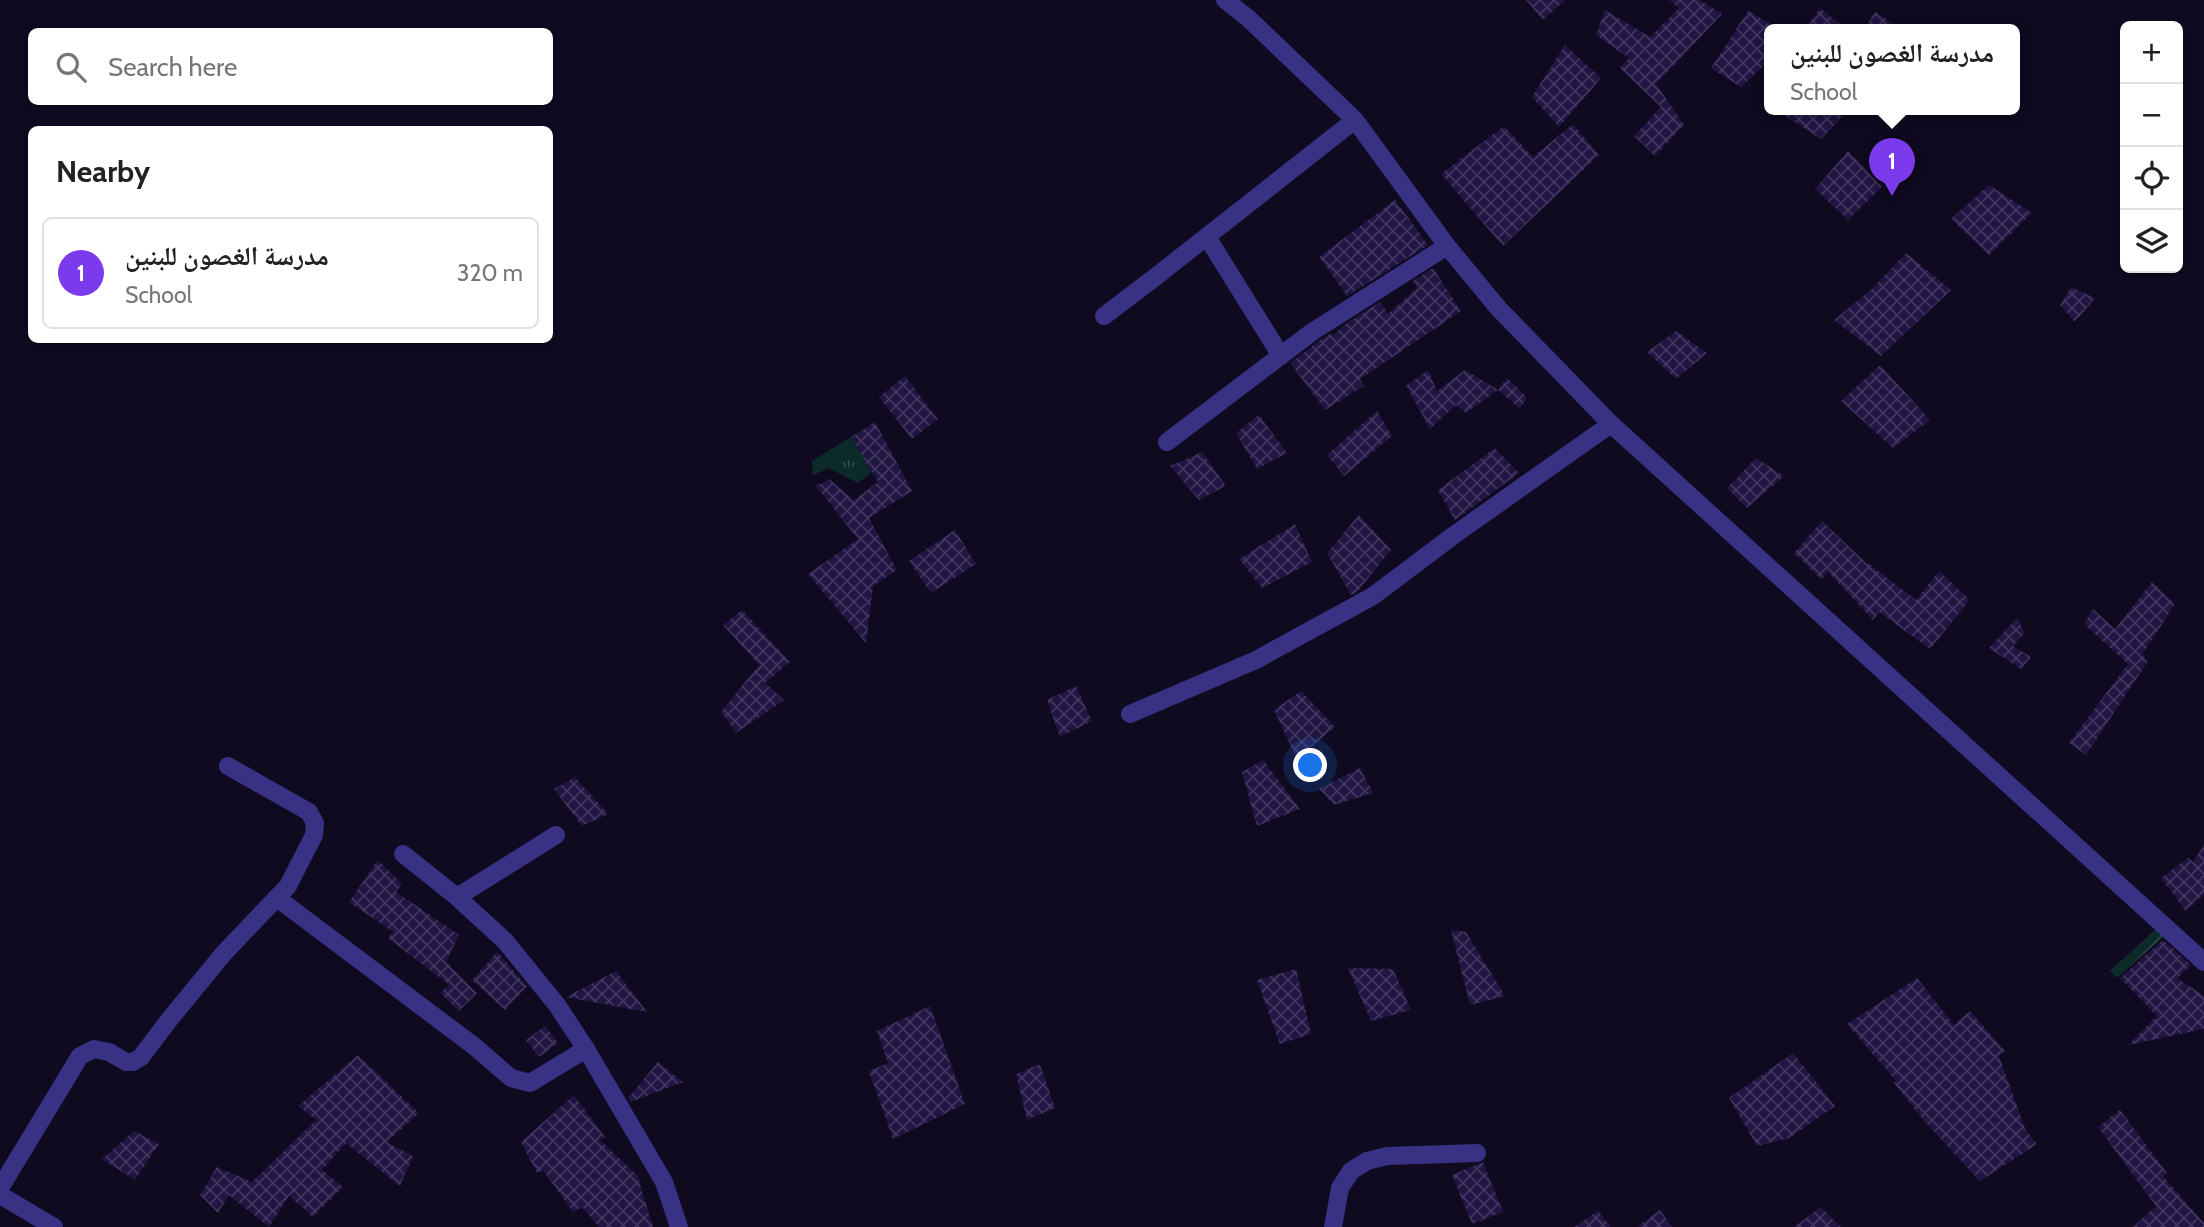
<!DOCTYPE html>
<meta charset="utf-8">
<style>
:root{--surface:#fff;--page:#f6f6f6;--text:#222;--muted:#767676;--line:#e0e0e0;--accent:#7c3aed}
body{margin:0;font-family:Cabin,"Noto Naskh Arabic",sans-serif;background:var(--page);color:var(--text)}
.controls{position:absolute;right:21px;top:21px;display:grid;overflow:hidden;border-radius:10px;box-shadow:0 2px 5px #0004}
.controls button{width:63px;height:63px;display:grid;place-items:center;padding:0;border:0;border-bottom:2px solid var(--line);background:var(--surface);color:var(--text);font:35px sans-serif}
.you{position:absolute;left:1311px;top:766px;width:24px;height:24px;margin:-18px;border:5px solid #fff;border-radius:50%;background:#1a73e8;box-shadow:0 0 0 10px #1a73e833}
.badge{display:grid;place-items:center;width:46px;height:46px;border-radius:50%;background:var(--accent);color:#fff;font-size:23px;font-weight:700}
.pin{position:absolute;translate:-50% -58px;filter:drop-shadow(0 2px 4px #0008)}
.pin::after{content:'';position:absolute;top:37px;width:24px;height:21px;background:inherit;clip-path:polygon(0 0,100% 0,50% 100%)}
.popup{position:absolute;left:1764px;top:24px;width:256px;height:91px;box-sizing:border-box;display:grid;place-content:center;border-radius:10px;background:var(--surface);filter:drop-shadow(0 2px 5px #0005);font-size:23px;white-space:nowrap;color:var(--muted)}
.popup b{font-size:26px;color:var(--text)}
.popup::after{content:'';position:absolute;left:50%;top:100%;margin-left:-14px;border:14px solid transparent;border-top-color:var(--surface)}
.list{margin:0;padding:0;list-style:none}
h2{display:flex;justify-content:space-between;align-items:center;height:91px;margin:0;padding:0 28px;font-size:30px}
h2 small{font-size:23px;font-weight:400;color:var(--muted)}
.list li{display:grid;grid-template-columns:46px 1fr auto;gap:21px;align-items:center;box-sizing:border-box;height:112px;margin:0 14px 14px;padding:0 14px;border:2px solid var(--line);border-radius:10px}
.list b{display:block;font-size:26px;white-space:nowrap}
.list p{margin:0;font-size:23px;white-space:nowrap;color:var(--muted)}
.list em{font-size:23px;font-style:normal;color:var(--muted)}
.icon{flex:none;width:38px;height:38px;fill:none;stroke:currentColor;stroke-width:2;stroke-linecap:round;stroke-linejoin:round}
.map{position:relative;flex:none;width:2204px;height:1227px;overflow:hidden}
.search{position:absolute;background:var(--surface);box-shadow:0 2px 5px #0004;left:28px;top:28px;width:525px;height:77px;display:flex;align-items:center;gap:18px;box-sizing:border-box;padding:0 24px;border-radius:10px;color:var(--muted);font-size:26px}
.panel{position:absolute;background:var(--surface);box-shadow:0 2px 5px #0004;left:28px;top:126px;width:525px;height:217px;border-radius:10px}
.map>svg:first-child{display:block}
.grass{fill:url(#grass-tufts)}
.garden{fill:url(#garden-furrows)}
.building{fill:url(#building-cross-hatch)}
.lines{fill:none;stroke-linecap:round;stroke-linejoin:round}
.minor{stroke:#383184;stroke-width:18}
</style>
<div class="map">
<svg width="2204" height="1227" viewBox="0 0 2204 1227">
<defs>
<pattern id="grass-tufts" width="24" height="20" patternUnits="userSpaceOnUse" patternTransform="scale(1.75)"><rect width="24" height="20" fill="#0d2a2b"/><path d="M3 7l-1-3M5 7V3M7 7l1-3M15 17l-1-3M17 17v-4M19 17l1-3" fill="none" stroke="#2f484b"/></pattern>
<pattern id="garden-furrows" width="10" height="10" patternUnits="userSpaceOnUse" patternTransform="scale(1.75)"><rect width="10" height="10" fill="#0d2a2b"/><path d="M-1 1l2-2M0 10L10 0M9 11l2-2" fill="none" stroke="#2f484b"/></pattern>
<pattern id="building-cross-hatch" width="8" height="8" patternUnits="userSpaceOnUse" patternTransform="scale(1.75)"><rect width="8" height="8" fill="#201543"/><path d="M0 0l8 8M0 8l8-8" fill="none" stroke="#40365f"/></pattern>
</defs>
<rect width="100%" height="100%" fill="#0f0a20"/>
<path class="grass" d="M851 437 872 472 858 483 829 468 813 475 812 461Z"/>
<path class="garden" d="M2157 928 2164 936 2117 978 2110 971Z"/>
<path class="building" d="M1526 0H1565L1543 20Z
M1669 0H1700L1722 14 1656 84 1684 125 1655 156 1634 136 1661 107 1620 68 1629 58 1596 35 1605 10 1650 37 1679 8Z
M1820 8 1847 30H1804Z
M1748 11 1769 23V61L1741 87 1711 68Z
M1875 12 1903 30H1864Z
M1565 45 1601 78 1559 127 1532 97Z
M1776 110H1848L1821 139Z
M1573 124 1599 155 1503 246 1441 174 1504 126 1533 157Z
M1848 151 1882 187 1848 220 1815 189Z
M1989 185 2032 213 1989 255 1951 219Z
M1395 200 1428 245 1347 296 1319 257Z
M1906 253 1951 290 1881 356 1834 320 1873 288Z
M1433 268 1461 311 1360 379 1364 386 1325 410 1290 363 1319 341 1330 334 1332 336 1344 325 1380 302 1388 314 1417 288 1413 281Z
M2071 287 2095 298 2075 322 2060 305Z
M1676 331 1707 353 1676 379 1647 352Z
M1880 365 1930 420 1893 448 1841 401Z
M1428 370 1437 391 1465 370 1498 390 1466 413 1456 405 1430 429 1406 386Z
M905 376 938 419 912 439 879 397Z
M1507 378 1527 397 1520 409 1498 390Z
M1377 411 1392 436 1344 476 1327 455Z
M1259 415 1287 453 1257 469 1236 433Z
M875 422 912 491 869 518 897 570 873 586 866 643 808 574 858 539 816 486 829 479 854 500 878 482 851 437Z
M1495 448 1519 473 1455 520 1438 490Z
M1202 452 1226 486 1199 500 1170 466Z
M1756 458 1784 476 1747 508 1727 488Z
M1359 515 1391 550 1357 592 1351 595 1327 553Z
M1822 521 1867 564 1868 563 1916 600 1939 571 1970 600 1930 649 1879 612 1873 620 1828 572 1821 579 1794 553Z
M1295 524 1312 562 1262 588 1239 559Z
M955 530 976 564 931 593 909 561Z
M2152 582 2175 604 2142 655 2148 661 2086 755 2069 743 2128 664 2084 624 2093 609 2115 629Z
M742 610 790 662 765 683 784 700 736 733 721 712 759 665 723 625Z
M2017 618 2025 633 2013 646 2031 657 2021 669 1989 648Z
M1076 686 1092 721 1060 737 1047 700Z
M1301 691 1335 727 1297 759 1274 710Z
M1263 760 1300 809 1257 826 1242 772Z
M1360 768 1373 793 1334 805 1319 789Z
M575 777 608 814 582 826 554 789Z
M2204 845V894L2186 911 2161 878 2188 858 2193 862Z
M378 860 402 884 396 892 459 935 446 962 477 993 459 1011 440 993 449 985 388 938 393 932 349 902Z
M1451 930 1466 932 1505 996 1470 1005Z
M2163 940 2191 965 2177 978 2204 996V1029L2128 1045 2157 1016 2120 978Z
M497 952 527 986 505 1010 472 980Z
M1348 968 1393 969 1411 1010 1371 1021Z
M1296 969 1311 1034 1280 1044 1257 980Z
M616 971 647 1012 566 997Z
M1917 978 1954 1025 1970 1011 2005 1051 1999 1056 2026 1131 2037 1144 1980 1181 1925 1122 1894 1083 1896 1081 1847 1024Z
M930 1006 965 1104 893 1139 869 1071 888 1063 877 1031Z
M545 1026 558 1043 539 1057 526 1040Z
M1793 1053 1835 1106 1789 1138 1757 1146 1729 1098Z
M358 1055 419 1113 387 1142 413 1156 400 1186 346 1143 322 1170 343 1187 313 1217 289 1196 269 1227 229 1195 218 1213 200 1195 217 1167 252 1182 316 1120 298 1106Z
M658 1062 683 1082 630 1102 628 1098Z
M1040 1064 1055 1108 1027 1120 1016 1074Z
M574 1095 605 1137 600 1140 637 1175 653 1227H599L582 1207 573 1212 543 1170 537 1173 521 1142Z
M2120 1110 2167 1173 2163 1176 2204 1223V1227H2133L2156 1206 2098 1127Z
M134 1131 159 1144 135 1180 102 1159Z
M1483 1162 1503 1212 1472 1224 1452 1175Z
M1821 1207 1841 1227H1794Z
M1660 1210 1672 1227H1637Z
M1598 1211 1611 1227H1574Z"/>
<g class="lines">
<path class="minor" d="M1225 0 1248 18 1355 120 1447 246 1499 309 1611 424 2204 962
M1207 237 1281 356
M1104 316 1154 278 1355 120
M1167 442 1312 332 1447 246
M1130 714 1256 660 1373 596 1454 535 1611 424
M403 854 457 897 505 941 557 1005 586 1049 664 1182 679 1227
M457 897 556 835
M277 898 474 1046 511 1078 530 1083 586 1049
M0 1188 80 1056 94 1049 109 1052 126 1062H133L141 1057 169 1020 224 953 288 886 314 835 315 823 309 812 228 766
M0 1195 54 1227
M1333 1227 1340 1188 1351 1171 1367 1161 1387 1156 1477 1153"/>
</g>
</svg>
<div class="controls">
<button>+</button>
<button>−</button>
<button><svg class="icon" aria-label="locate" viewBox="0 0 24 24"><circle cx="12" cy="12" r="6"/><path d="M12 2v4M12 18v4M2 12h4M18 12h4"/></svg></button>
<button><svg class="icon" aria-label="layers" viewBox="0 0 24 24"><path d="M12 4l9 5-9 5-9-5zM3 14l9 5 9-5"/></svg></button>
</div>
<div class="you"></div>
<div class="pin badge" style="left:1892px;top:196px">1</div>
<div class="popup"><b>مدرسة الغصون للبنين</b>School</div>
<div class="search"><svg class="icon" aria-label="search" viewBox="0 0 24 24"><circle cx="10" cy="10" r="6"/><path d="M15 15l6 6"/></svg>Search here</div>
<section class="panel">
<h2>Nearby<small></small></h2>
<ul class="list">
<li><span class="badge">1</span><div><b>مدرسة الغصون للبنين</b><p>School</p></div><em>320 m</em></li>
</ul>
</section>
</div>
